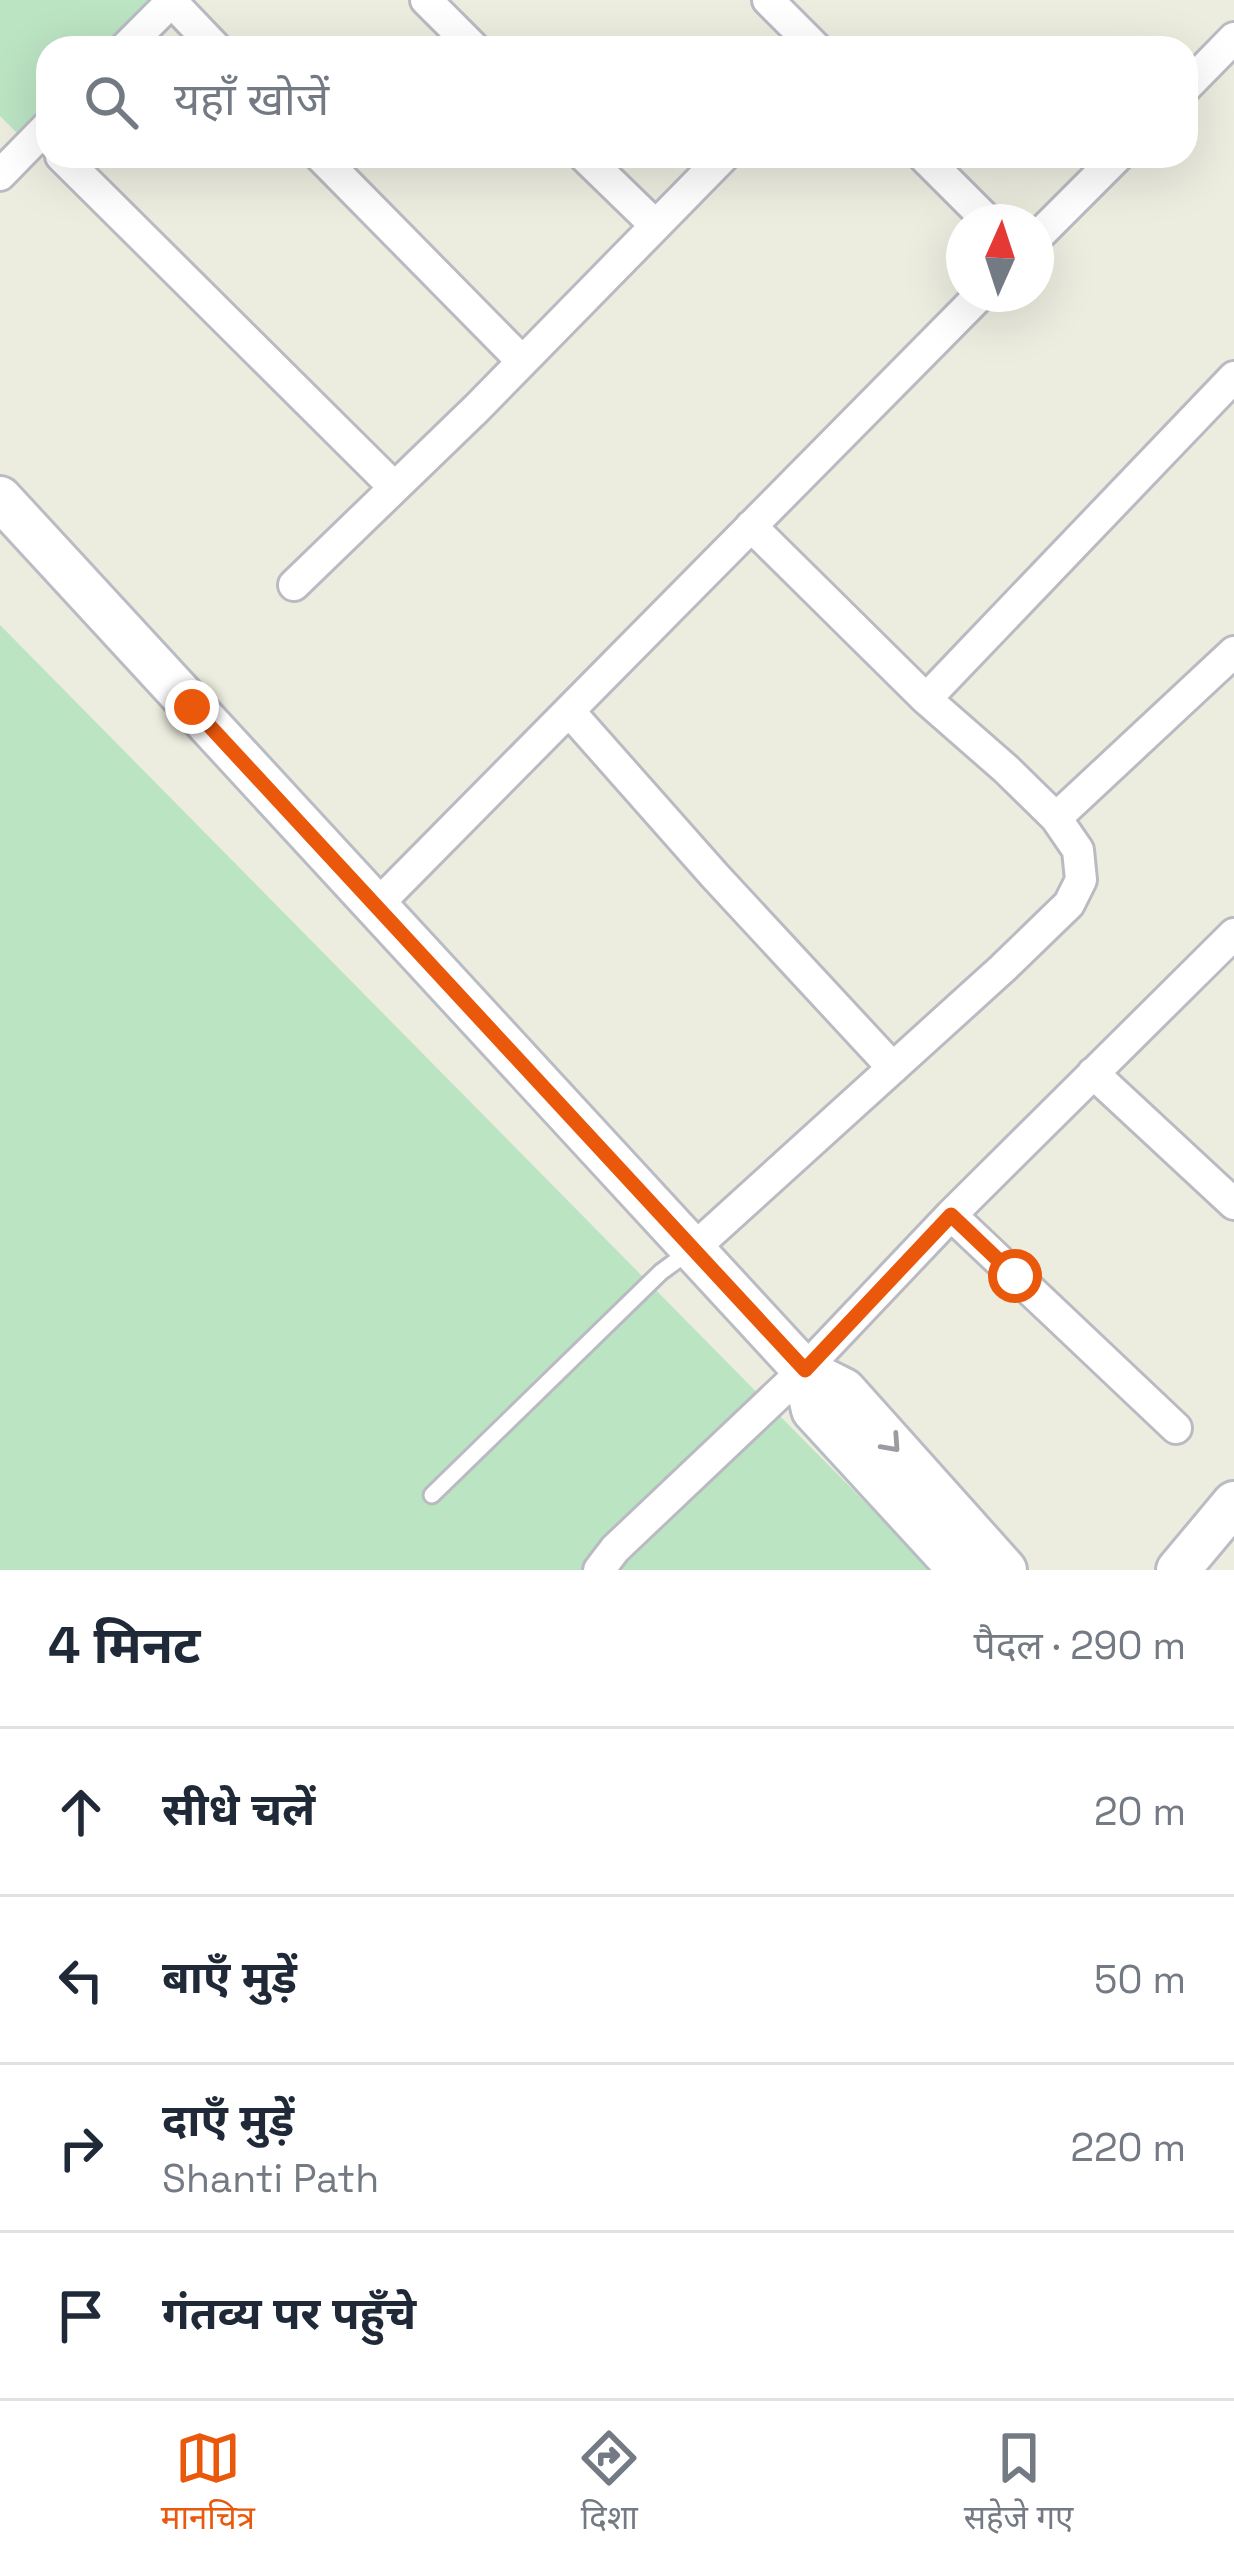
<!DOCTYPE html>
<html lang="hi">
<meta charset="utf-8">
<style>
:root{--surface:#fff;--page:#f6f6f7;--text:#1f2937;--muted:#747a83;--line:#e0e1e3;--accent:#ea580c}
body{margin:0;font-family:"Space Grotesk","Noto Sans Devanagari",sans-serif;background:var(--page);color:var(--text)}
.compass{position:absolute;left:946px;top:204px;width:108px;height:108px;border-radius:50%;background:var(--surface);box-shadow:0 12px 48px #0002;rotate:3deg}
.stop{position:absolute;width:36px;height:36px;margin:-27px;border:9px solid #ea580c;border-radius:50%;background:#fff}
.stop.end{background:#ea580c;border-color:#fff;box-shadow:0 3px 12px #0008}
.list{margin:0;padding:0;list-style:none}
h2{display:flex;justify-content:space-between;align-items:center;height:156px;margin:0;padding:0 48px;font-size:51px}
h2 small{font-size:39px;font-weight:400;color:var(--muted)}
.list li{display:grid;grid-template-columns:78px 1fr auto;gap:36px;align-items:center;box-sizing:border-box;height:168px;padding:0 48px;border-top:3px solid var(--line)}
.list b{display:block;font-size:45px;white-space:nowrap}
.list p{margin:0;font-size:39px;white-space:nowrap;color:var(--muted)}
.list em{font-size:39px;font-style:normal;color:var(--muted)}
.icon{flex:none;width:66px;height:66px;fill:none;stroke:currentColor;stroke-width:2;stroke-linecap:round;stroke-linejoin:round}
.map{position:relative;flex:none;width:1234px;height:1570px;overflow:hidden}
.search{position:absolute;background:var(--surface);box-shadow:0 12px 48px #0002;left:36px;right:36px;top:36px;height:132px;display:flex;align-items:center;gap:30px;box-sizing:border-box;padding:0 42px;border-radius:36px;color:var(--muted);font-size:45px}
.sheet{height:828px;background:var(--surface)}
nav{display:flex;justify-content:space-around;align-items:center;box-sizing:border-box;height:168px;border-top:3px solid var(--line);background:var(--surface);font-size:33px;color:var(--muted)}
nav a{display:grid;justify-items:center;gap:6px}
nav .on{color:var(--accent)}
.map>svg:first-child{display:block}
.green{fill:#bbe4c3}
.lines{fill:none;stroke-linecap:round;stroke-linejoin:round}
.service-casing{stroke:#babbc2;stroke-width:21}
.minor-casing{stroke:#babbc2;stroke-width:36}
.secondary-casing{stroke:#babcc4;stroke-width:48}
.service{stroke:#fff;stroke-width:15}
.minor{stroke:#fff;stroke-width:30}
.secondary{stroke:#fff;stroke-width:42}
.oneway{stroke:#9b9ca0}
.route{stroke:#ea580c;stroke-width:15}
</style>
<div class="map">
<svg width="1234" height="1570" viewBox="0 0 1234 1570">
<rect width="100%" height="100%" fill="#ececdf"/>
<path class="green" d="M0 0H163L115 48H48V116L24 140 0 116Z
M0 625 932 1570H0Z"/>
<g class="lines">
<defs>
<path id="service" d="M432 1495 661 1272 691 1250"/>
<path id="minor" d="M426 0 474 48
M768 0 816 48
M171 1 216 48
M125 48 173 0
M1186 87 1234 38
M61 156 394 487
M320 156 522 361
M584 156 655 225
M923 156 989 222
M0 175 48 126
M1036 238 1118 156
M294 585 477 408 724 156
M926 699 1234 377
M569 711 715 876 893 1068
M1056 818 1234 652
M375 907 981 294
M1093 1073 1234 1204
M951 1215 1176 1428
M692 1250 1003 968 1069 904 1081 880 1078 850 1056 818 1006 769 926 699 751 526
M599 1570 615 1549 804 1370 951 1215 1234 934"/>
<path id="secondary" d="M0 498 804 1370 844 1390 1005 1570
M804 1370 813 1410 960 1570
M1178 1570 1234 1503"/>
</defs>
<use href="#service" class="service-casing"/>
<use href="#minor" class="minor-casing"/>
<use href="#secondary" class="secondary-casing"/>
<use href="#service" class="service"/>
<use href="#minor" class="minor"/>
<use href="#secondary" class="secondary"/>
</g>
<defs><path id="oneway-chevron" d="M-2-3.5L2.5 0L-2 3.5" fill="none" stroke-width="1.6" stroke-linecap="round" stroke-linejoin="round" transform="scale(3)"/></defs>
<use class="oneway" href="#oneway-chevron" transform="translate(892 1444) rotate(48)"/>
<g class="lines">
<path class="route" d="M192 707 805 1370 951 1215 1015 1276"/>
</g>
</svg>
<svg class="compass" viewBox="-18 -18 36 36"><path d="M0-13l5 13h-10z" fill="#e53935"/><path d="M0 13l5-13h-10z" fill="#747a83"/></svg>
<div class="stop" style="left:1015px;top:1276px"></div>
<div class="stop end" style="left:192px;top:707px"></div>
<div class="search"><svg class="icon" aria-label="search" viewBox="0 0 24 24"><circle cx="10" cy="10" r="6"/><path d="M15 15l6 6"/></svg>यहाँ खोजें</div>
</div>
<section class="sheet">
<h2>4 मिनट<small>पैदल · 290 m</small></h2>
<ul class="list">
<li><svg class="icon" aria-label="ahead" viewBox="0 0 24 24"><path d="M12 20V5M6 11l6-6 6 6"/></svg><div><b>सीधे चलें</b></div><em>20 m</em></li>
<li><svg class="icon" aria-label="left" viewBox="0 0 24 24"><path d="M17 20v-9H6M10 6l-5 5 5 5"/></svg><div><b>बाएँ मुड़ें</b></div><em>50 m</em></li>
<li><svg class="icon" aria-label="right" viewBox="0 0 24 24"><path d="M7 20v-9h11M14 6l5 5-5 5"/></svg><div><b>दाएँ मुड़ें</b><p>Shanti Path</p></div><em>220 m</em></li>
<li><svg class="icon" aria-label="arrive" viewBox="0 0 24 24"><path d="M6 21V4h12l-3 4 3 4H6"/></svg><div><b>गंतव्य पर पहुँचे</b></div></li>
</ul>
</section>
<nav>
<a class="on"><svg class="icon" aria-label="map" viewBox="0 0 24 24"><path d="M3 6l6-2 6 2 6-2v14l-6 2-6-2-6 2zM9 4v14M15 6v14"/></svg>मानचित्र</a>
<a><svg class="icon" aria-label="directions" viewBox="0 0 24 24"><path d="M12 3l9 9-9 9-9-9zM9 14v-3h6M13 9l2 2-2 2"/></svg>दिशा</a>
<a><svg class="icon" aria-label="saved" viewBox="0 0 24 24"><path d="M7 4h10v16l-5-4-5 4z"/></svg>सहेजे गए</a>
</nav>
